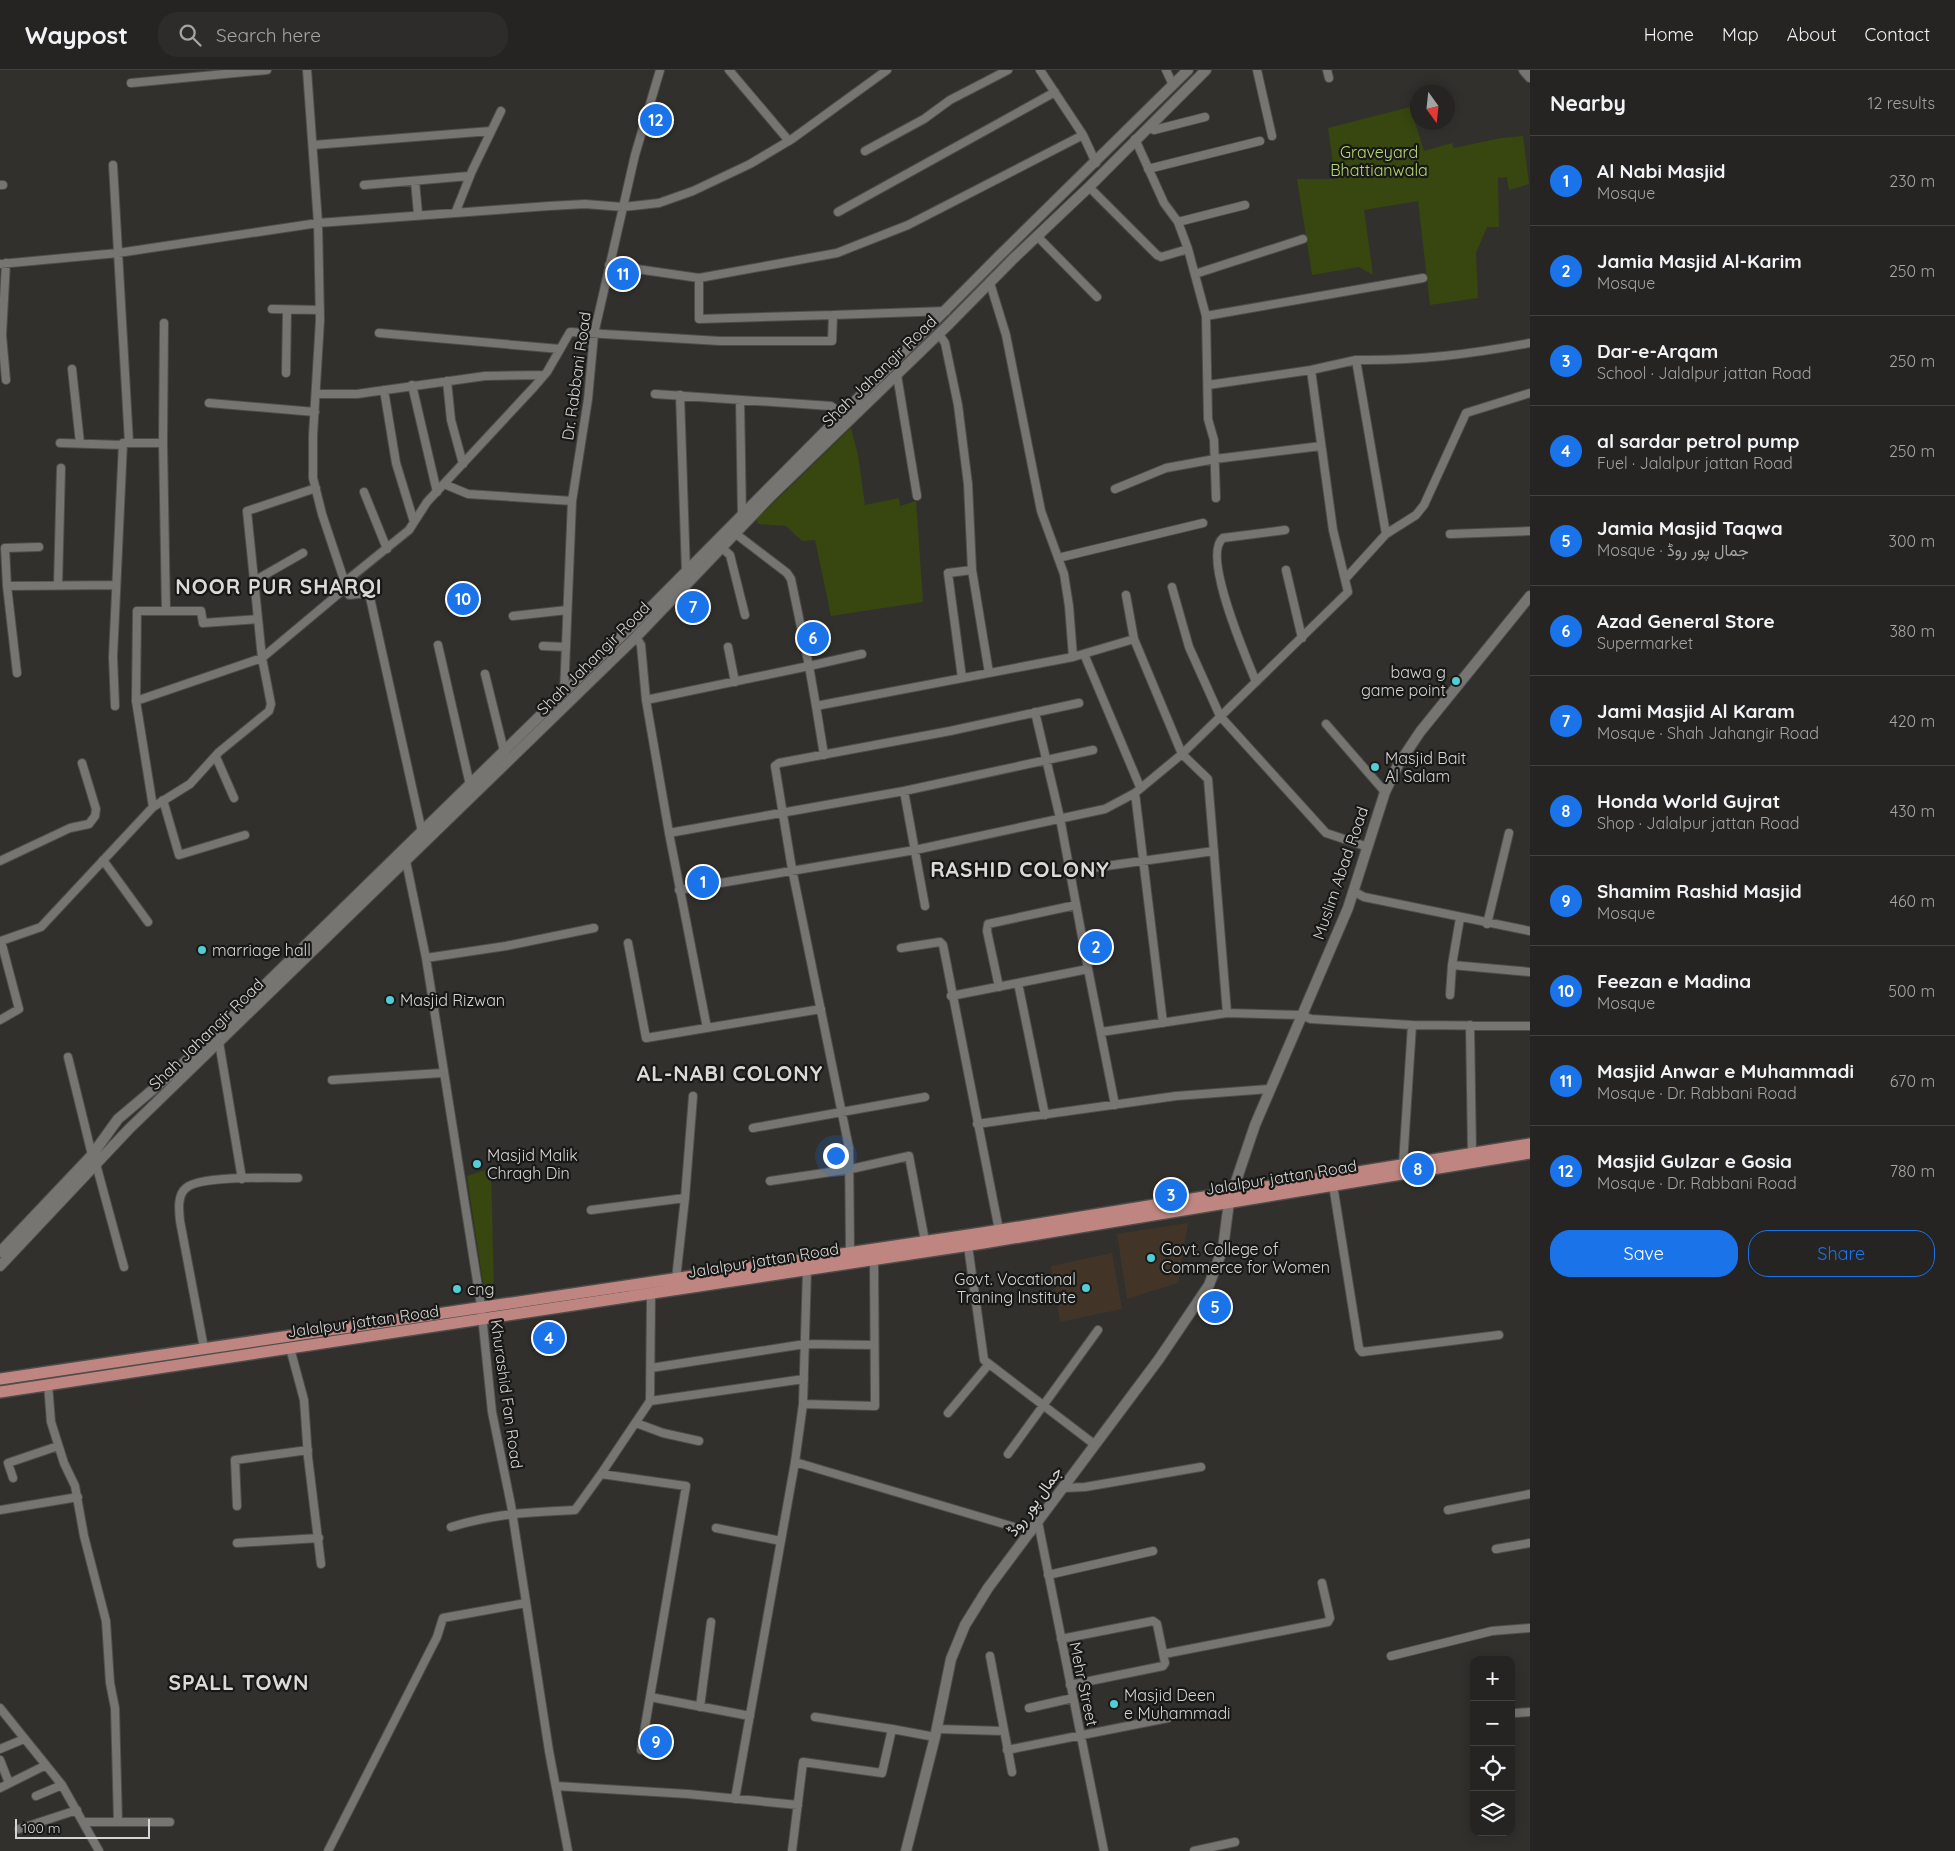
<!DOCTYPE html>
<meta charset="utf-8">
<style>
:root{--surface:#252422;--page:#2d2c2a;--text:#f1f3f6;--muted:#a3a4a5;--line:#424140;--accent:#1a73e8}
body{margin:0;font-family:Quicksand,Vazirmatn,sans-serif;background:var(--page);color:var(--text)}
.controls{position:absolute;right:15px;bottom:15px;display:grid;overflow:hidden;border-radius:10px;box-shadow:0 2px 12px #0003}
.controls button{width:45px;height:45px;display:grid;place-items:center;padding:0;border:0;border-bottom:1px solid var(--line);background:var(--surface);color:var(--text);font:25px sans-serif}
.compass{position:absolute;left:1410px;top:15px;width:45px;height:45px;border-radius:50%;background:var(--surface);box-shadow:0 2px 12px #0003;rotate:165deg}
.scale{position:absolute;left:15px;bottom:12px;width:135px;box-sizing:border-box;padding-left:5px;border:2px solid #d5d5d3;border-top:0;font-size:14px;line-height:18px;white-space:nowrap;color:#d5d5d3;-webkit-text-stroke:4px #181817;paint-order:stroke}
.you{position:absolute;left:835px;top:1085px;width:18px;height:18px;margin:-12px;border:4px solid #fff;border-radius:50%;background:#1a73e8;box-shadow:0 0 0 8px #1a73e833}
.badge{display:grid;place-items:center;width:32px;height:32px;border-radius:50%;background:var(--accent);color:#fff;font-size:16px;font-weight:700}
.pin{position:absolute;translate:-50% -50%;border:2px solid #fff;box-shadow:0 1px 5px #0006}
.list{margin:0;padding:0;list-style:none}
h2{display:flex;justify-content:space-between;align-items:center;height:65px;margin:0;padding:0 20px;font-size:21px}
h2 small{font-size:16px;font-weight:400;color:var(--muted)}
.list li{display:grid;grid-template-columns:32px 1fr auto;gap:15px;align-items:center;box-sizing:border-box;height:90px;padding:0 20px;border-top:1px solid var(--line)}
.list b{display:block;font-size:19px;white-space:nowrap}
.list p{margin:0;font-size:16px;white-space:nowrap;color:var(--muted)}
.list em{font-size:16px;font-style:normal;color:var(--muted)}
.actions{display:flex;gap:10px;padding:15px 20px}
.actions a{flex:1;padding:11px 0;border:1px solid var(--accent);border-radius:20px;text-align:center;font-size:18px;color:var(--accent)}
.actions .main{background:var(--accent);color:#fff}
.icon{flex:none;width:28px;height:28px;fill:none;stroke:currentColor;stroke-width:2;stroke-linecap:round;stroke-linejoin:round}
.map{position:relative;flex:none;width:1530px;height:1781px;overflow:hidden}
header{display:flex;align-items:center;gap:30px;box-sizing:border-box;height:70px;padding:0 25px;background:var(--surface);border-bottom:1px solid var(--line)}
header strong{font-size:24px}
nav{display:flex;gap:28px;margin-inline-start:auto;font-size:18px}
.search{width:350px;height:45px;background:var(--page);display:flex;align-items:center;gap:12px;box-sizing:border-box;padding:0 18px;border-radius:20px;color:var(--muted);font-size:19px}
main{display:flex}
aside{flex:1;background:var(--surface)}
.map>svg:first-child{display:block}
.education{fill:#423527}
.green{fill:#37470f}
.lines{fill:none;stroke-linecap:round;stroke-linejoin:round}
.street-casing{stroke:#4e4d4a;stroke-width:10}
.secondary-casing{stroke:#4e4d4a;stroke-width:12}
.primary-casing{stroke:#4e4d4a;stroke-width:14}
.street{stroke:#767571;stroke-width:8}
.secondary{stroke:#767571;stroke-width:10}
.primary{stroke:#bf8681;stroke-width:11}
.poi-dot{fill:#52ccd5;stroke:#181817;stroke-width:2}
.labels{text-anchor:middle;stroke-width:4.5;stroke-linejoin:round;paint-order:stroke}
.park-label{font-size:16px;fill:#b7d96f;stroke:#181817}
.street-label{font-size:16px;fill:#d5d5d3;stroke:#181817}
.poi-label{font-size:16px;fill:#d5d5d3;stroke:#181817;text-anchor:start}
.district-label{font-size:21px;font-weight:bold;letter-spacing:1px;fill:#dbdad6;stroke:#181817}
</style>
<header>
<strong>Waypost</strong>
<div class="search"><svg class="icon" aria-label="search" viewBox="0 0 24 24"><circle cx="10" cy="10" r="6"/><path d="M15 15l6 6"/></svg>Search here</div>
<nav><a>Home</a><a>Map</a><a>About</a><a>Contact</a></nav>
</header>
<main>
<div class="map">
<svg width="1530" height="1781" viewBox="0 0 1530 1781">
<rect width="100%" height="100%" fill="#31302d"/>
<path class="education" d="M1188 1153 1178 1213 1127 1229 1117 1164Z
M1112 1183 1122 1239 1060 1252 1051 1196Z"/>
<path class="green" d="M1410 37 1424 81 1452 73 1454 78 1501 68 1523 66 1529 114 1509 120 1507 107 1498 108 1499 157H1487L1476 183 1478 228 1430 235 1418 131 1364 140 1373 205 1359 197 1312 205 1297 109H1335L1328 58Z
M851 358 858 385 865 435 899 428 900 436 916 431 923 532 831 546 815 470 802 471 786 456 758 454 757 449Z
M491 1098 494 1223 485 1226 467 1106Z"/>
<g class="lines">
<defs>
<path id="street" d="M307 0 318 153 320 250 313 365V408L322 444 349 525 369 523 422 762
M729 0 789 71
M1040 0 1083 65 1096 93
M1166 0 1173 15
M1257 0 1272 66
M1327 0 1329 8
M131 13 267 0
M1148 58 1154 60 1205 47
M1135 69 1164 133 1178 152 1188 179 1206 246 1208 349 1214 370 1216 428
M313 75 491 61
M865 81 924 49 950 30 1008 0
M113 95 129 373
M1148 99 1260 71
M415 111 418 144
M0 115H3
M364 115 469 106
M1089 117 1157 185 1161 187 1188 179
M456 141 472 101 501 41
M838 142 1055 22
M1178 152 1245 135
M1037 166 1097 227
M6 193 2 265 6 310
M0 194 118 183 318 153 549 136 585 134 623 137 659 133 693 121 750 94 792 69 887 0
M609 195 699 208V249L833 245
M1195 204 1303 169
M699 208 837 183 908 155 1083 65
M990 213 1006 265 1041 441 1064 504 1069 536 1073 587 1134 569
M272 239 320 240
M1206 246 1423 208
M164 253 163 373 166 541
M379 263 560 279
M939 264 945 273 958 335 968 414 972 500 989 603
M1356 290C1417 291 1471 284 1530 273
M72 299 80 373
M1311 300 1356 290 1386 464 1346 508
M286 303 287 240
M897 305 917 426
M447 311 451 350 463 394
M412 315 437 422
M384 320 396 393 414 452
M316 324H357L485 306 544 305
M655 324 831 336 842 344
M680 325 686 502
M740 330 742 446
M209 333 315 342
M60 373 123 375
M444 414 468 424 572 431
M1115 419 1166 398 1215 389 1321 376
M364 422 387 479
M736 464 787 503 791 509 809 596 862 584
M1386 464 1416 445 1424 435 1466 343 1530 323
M1450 464 1530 461
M722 478 730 485 745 545
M1058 488 1203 453
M1286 500 1302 568
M254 511 303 483
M58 515 61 398
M7 516 116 515
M1172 517 1189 577 1220 646 1326 763 1368 777
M1126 525 1134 569 1182 684 1348 522 1333 460 1311 300 1208 315
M513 546 567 540
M636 567 641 575 646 630 669 763 904 721 1093 680
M438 575 470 715
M543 576 566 577
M728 577 735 612
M1084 584 1140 717
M17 603 7 516 5 478 39 477
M485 604 504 681
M962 608 948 503 972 500
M1256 612C1247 589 1201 485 1223 468L1285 460
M564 623 572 431 588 329 594 264 635 85 660 0
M646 630 809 596 816 636
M136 631 262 588 247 441 316 418
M115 636 113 587 123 373H163
M1035 642 1060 748 1088 899
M1326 654 1385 722
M824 685 816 636 1073 587
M216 687 234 728
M904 721 925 836
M1135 723 1163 953
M163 730 179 785 245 765
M153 737 136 631 137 541H201L203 553 258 549
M669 763 707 958
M403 787 406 791 426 888 481 1236 492 1342 511 1435 549 1681 568 1781
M103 790 148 852
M0 791 70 758 89 754 95 746 96 739 82 693
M1070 801 1214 781
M679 820 915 780 1105 739 1135 723 1182 684 1208 709 1227 943 1101 962
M1353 821 1364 827 1530 861
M1460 848 1452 895 1530 902
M1487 854 1509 763
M628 873 646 968 821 939
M901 878 940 872 943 875 999 1160
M426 888 506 876 594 858
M999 917 987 861 988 854 1076 835
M1450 925 1452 895
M951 926 1018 913
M1227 943 1301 945 1311 949 1412 955 1530 956
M0 950 19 939 1 871 41 857 153 737 190 714 219 682 269 641 271 634 262 588 342 521 346 511 409 460 427 432 534 317 547 302 570 262 720 271H832L833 245 946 241
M1470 955 1472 1083
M216 969 219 972 242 1109
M68 987 92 1085
M332 1010 442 1003
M1045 1045 1018 913 1088 899 1115 1035
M977 1054 1176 1026 1269 1019
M753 1058 925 1027
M96 1094 124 1197
M1403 1094 1412 955
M770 1111 851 1099 909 1086 925 1171
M1333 1115 1359 1278 1362 1282 1499 1265
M591 1140 685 1128
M968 1176 984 1290 1094 1374
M850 1181 849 1078 792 799 775 696 779 693 950 661 1079 633
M676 1209 685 1128 693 1026
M651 1224 650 1331 601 1404 686 1416 650 1627 750 1646
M204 1278 180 1151C179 1141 177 1125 186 1118 200 1105 276 1108 298 1108
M290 1278 304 1330 308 1387 321 1494
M651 1298 805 1274 874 1275
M48 1314 51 1352 64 1393 75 1416 84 1466 106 1551 110 1613 115 1638 118 1752
M650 1331 804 1309
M803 1334 875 1336 874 1189
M948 1343 989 1294
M636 1353 663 1363 699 1371
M1008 1384 1098 1260
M795 1392 1031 1462
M13 1408 8 1393 58 1376
M1064 1418 1085 1417 1201 1397
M237 1436 235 1390 308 1380
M0 1440 78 1427
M1448 1440 1530 1424
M1038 1452 1104 1781
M451 1457C497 1443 529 1442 575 1440L601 1404
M716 1458 781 1471
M237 1473 319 1468
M1496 1479 1530 1473
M1048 1505 1153 1481
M1061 1569 1153 1551 1157 1554 1165 1593 1163 1596 1070 1615
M1164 1584 1328 1552 1330 1548 1322 1513
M990 1586 1012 1702
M1391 1586 1492 1561 1530 1558
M700 1637 711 1552
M0 1638 62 1715 99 1781
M1029 1638 1073 1628
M1516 1643 1530 1642
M815 1647 892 1659
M937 1659 1003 1661
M0 1679 24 1669
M641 1680 650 1627
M1007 1680 1168 1648
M0 1690 9 1713
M556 1716 688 1724 798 1735
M0 1718 46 1695
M36 1726 62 1715
M735 1729 795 1392 803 1334 807 1200
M85 1752H170
M19 1759 77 1740
M328 1781 437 1567 443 1548 526 1533
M792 1781 803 1692 882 1703 892 1659 935 1667
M1194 1781 1235 1772"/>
<path id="secondary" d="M1524 0 1530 7
M0 1182 92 1085 118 1049 176 1000 237 942 636 552 998 187 1188 0
M0 1196 129 1059 636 567 769 428 946 257 1013 189 1089 117 1206 0
M906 1781 935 1667 951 1589 965 1555 988 1518 1159 1289 1209 1215 1223 1178 1229 1132 1255 1055 1348 838 1385 722 1398 695 1420 662 1530 526"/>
<path id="primary" d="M0 1309 982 1163 1530 1074
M0 1322 983 1173 1530 1083"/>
</defs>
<use href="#street" class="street-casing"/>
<use href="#secondary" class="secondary-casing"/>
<use href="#primary" class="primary-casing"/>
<use href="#street" class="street"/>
<use href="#secondary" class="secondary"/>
<use href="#primary" class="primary"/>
</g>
<g class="poi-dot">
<circle cx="1456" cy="611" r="5"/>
<circle cx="1375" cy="697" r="5"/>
<circle cx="202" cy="880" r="5"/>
<circle cx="390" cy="930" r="5"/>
<circle cx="477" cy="1094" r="5"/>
<circle cx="1151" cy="1188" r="5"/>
<circle cx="1086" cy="1218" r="5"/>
<circle cx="457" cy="1219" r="5"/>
<circle cx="1114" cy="1634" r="5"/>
</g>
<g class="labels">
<g class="park-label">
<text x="1379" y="88">Graveyard<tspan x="1379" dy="18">Bhattianwala</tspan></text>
</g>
<g class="street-label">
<text transform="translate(879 301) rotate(-44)" y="6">Shah Jahangir Road</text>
<text transform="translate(576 306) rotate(-82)" y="6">Dr. Rabbani Road</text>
<text transform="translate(593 588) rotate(-45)" y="6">Shah Jahangir Road</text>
<text transform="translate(1340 803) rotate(-71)" y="6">Muslim Abad Road</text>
<text transform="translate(206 964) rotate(-44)" y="6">Shah Jahangir Road</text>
<text transform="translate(1281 1107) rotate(-9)" y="6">Jalalpur jattan Road</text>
<text transform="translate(763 1190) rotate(-9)" y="6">Jalalpur jattan Road</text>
<text transform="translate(363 1251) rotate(-8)" y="6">Jalalpur jattan Road</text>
<text transform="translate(507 1324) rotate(82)" y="6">Khurashid Fan Road</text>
<text transform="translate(1034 1431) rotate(-54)" y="6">جمال پور روڈ</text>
<text transform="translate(1084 1614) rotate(78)" y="6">Mehr Street</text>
</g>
<g class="poi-label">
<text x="1446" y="608" text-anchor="end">bawa g<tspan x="1446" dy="18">game point</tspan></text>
<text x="1385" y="694">Masjid Bait<tspan x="1385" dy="18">Al Salam</tspan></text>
<text x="212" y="886">marriage hall</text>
<text x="400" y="936">Masjid Rizwan</text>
<text x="487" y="1091">Masjid Malik<tspan x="487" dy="18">Chragh Din</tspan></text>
<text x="1161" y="1185">Govt. College of<tspan x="1161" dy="18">Commerce for Women</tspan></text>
<text x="1076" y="1215" text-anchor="end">Govt. Vocational<tspan x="1076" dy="18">Traning Institute</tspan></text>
<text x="467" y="1225">cng</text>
<text x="1124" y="1631">Masjid Deen<tspan x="1124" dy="18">e Muhammadi</tspan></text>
</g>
<g class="district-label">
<text x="279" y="524">NOOR PUR SHARQI</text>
<text x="1020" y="807">RASHID COLONY</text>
<text x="730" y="1011">AL-NABI COLONY</text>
<text x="239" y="1620">SPALL TOWN</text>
</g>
</g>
</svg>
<div class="controls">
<button>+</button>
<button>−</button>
<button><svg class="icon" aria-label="locate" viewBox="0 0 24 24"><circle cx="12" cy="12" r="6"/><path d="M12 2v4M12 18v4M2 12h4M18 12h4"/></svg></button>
<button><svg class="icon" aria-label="layers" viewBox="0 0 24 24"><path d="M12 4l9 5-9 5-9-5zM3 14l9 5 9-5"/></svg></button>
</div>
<svg class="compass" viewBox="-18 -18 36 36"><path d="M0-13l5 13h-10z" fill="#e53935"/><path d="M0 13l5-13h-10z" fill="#a3a4a5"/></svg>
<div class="scale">100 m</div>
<div class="you"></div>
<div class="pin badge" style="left:703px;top:812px">1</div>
<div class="pin badge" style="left:1096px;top:877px">2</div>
<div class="pin badge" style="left:1171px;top:1125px">3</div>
<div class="pin badge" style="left:549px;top:1268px">4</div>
<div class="pin badge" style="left:1215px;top:1237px">5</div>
<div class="pin badge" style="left:813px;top:568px">6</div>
<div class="pin badge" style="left:693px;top:537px">7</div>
<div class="pin badge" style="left:1418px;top:1099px">8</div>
<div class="pin badge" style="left:656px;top:1672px">9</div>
<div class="pin badge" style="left:463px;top:529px">10</div>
<div class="pin badge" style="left:623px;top:204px">11</div>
<div class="pin badge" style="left:656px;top:50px">12</div>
</div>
<aside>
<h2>Nearby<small>12 results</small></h2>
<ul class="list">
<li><span class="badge">1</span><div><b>Al Nabi Masjid</b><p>Mosque</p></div><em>230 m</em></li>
<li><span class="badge">2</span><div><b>Jamia Masjid Al-Karim</b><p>Mosque</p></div><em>250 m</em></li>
<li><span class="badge">3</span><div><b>Dar-e-Arqam</b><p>School · Jalalpur jattan Road</p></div><em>250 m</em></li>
<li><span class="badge">4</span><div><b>al sardar petrol pump</b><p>Fuel · Jalalpur jattan Road</p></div><em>250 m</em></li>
<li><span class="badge">5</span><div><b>Jamia Masjid Taqwa</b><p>Mosque · جمال پور روڈ</p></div><em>300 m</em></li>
<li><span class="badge">6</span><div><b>Azad General Store</b><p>Supermarket</p></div><em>380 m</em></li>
<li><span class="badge">7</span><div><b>Jami Masjid Al Karam</b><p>Mosque · Shah Jahangir Road</p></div><em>420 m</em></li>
<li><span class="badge">8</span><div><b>Honda World Gujrat</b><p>Shop · Jalalpur jattan Road</p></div><em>430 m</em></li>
<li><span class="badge">9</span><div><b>Shamim Rashid Masjid</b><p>Mosque</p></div><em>460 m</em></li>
<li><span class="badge">10</span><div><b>Feezan e Madina</b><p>Mosque</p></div><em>500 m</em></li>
<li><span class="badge">11</span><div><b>Masjid Anwar e Muhammadi</b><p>Mosque · Dr. Rabbani Road</p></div><em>670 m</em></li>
<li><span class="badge">12</span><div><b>Masjid Gulzar e Gosia</b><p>Mosque · Dr. Rabbani Road</p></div><em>780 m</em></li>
</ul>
<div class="actions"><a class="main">Save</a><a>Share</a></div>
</aside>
</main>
